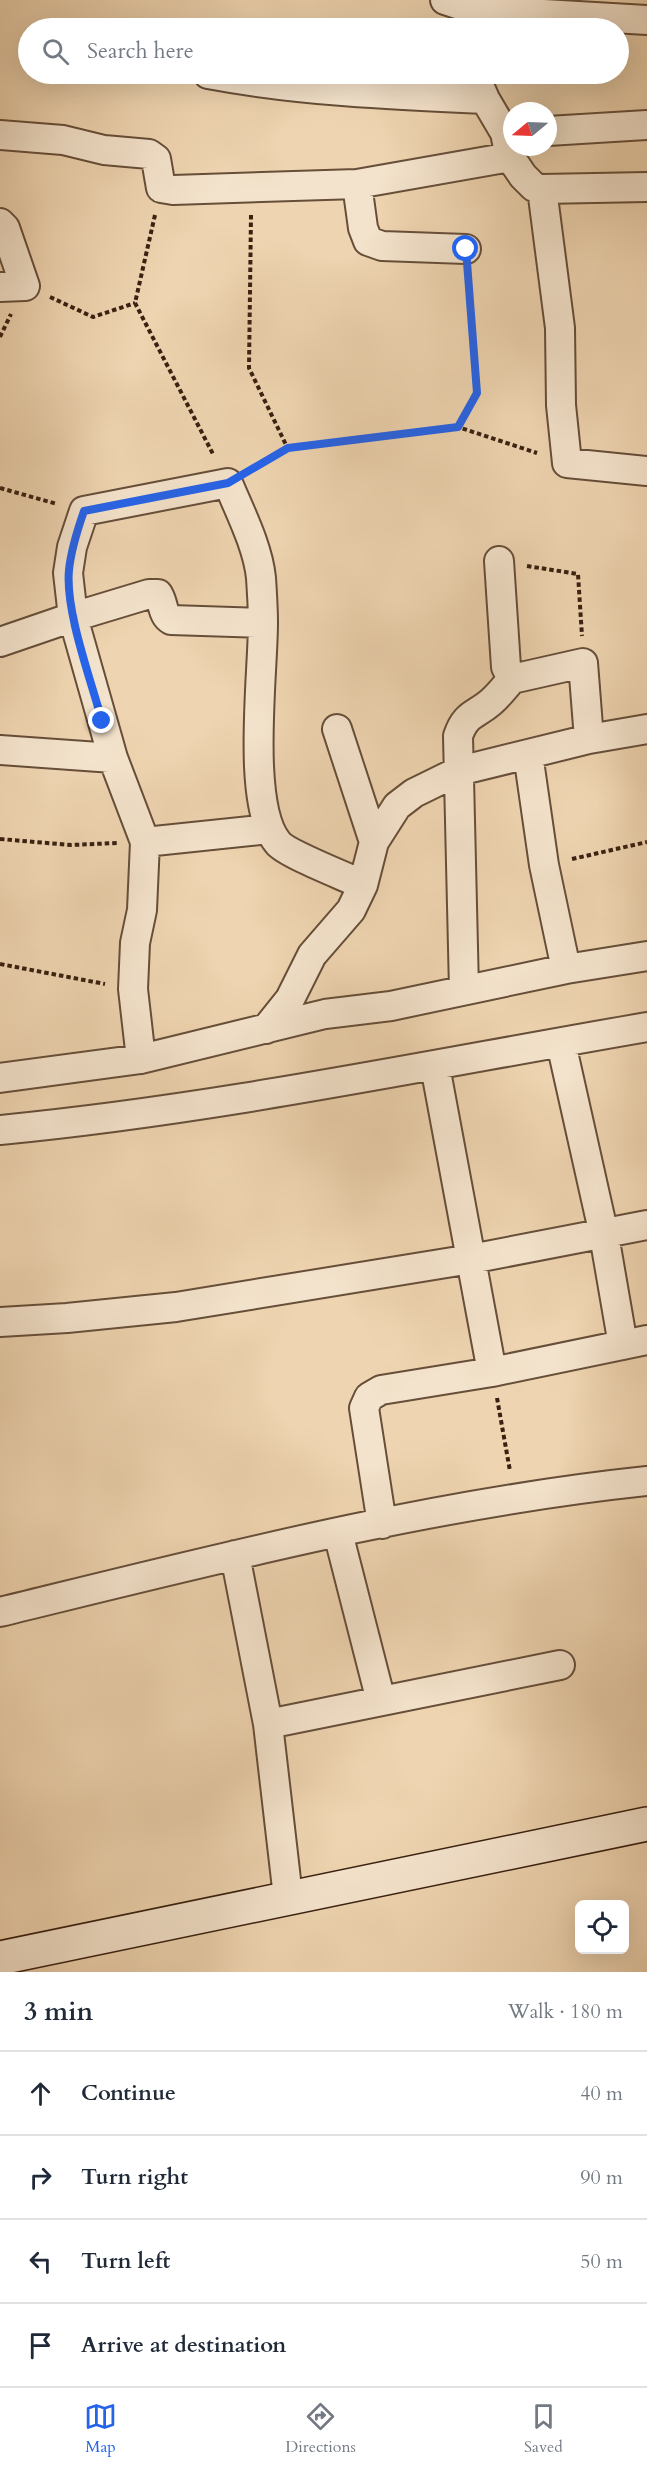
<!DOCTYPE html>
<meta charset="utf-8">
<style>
:root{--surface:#fff;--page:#f2f2f3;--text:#1f2937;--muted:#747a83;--line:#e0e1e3;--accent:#2563eb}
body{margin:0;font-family:Cardo,serif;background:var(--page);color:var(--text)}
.controls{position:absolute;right:18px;bottom:18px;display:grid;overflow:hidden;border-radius:9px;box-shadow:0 6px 24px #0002}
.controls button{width:54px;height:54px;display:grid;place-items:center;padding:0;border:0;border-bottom:2px solid var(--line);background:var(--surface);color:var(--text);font:30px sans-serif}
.compass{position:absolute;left:503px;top:102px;width:54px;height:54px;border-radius:50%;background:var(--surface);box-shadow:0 6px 24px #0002;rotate:251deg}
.stop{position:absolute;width:18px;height:18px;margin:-14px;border:4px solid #2563eb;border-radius:50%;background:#fff}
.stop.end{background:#2563eb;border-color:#fff;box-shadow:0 2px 6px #0008}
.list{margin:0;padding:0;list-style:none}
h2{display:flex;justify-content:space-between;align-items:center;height:78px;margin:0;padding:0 24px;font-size:26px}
h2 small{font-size:20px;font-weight:400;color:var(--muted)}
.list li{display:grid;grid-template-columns:39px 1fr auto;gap:18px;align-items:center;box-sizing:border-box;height:84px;padding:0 24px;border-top:2px solid var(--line)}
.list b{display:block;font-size:22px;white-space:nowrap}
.list em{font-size:20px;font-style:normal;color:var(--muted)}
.icon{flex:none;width:33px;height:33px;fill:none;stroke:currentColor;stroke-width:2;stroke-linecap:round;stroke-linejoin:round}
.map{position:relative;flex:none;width:647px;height:1972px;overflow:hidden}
.search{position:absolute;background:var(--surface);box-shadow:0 6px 24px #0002;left:18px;right:18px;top:18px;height:66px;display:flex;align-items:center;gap:15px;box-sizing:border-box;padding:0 21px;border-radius:33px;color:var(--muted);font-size:22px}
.sheet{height:414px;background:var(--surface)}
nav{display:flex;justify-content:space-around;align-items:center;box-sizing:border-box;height:84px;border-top:2px solid var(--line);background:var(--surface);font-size:16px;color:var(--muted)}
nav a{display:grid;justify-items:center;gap:3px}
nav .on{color:var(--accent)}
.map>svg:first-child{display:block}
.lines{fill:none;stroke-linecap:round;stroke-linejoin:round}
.street-casing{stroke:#664e39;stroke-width:32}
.secondary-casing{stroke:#392111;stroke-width:36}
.path{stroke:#392111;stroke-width:4;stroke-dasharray:4.5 3;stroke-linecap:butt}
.street{stroke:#f4e3cc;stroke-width:28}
.secondary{stroke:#f4e3cc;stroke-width:33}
.route{stroke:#2563eb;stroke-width:8}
</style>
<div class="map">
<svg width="647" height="1972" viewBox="0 0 647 1972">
<rect width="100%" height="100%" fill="#eed4b0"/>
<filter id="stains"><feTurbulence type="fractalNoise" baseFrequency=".00333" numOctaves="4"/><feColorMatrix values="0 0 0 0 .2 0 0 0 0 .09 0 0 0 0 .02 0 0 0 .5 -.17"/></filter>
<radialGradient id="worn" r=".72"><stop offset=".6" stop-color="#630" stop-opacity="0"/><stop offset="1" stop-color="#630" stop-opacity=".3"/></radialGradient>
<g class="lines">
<defs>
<path id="street" d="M445 0 475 10 647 20
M208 74C299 91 392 95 485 99
M474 74 485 99 505 133 510 157 523 176 534 187 542 189 647 187
M548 131 647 125
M0 135 63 140 104 150 149 154 156 159 161 188 173 190 357 184 510 157
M357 184 363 228 368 241 382 246 466 249
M542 189 560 328 561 405 567 463 647 471
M0 223 5 228 25 286 0 287
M499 561 506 667 512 679 583 663 589 739
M0 642 73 617 149 594H158C164 603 162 615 171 620L263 623
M337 729 374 842
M0 750 113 758
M528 754 544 865 566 969
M145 842 269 829
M464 990 458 736C466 713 475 716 491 702 499 695 505 687 512 679
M266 1029 290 999 312 955 351 910 363 885 374 842 397 806 414 793 459 771 589 739 647 729
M561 1043 604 1235 623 1345
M141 1059 133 989 135 943 142 910 145 842 113 758 73 617 68 573 72 547 84 511 228 483C240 512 258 547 261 578 262 593 263 608 263 623 263 674 246 805 278 843 287 854 347 877 363 885
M435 1066 492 1372
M0 1078 141 1059 325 1014 391 1006 566 969 647 956
M0 1130C218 1109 432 1064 647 1027
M0 1322 67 1318 176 1307 471 1259 647 1225
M382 1524 364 1408 369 1397 381 1390 492 1372 647 1340
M338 1533 381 1701
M235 1555 268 1724 288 1897
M0 1612C213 1560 428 1504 647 1481
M268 1724 560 1665"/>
<path id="secondary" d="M0 1958 647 1824"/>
</defs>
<use href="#street" class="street-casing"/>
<use href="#secondary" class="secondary-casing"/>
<path class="path" d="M155 215 135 303 214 456
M251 215 249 368 288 449
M50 297 93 317 135 303
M0 337 11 314
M458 427 478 393 468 278
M252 469 288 449 458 427 537 453
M0 488 57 504
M527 566 578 574 582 636
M0 839 71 845 117 843
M572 859 647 842
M0 964 105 984
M497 1398 510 1471"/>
<use href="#street" class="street"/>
<use href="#secondary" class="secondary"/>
</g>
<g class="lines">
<path class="route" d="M102 721C91 680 65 611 69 570 71 550 77 531 84 511L228 483 288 448 458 427 477 393 466 249"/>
</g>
<rect width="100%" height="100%" filter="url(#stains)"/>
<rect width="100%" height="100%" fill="url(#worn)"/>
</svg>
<div class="controls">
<button><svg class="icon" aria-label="locate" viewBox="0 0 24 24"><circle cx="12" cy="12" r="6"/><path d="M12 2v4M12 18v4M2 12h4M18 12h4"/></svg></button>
</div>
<svg class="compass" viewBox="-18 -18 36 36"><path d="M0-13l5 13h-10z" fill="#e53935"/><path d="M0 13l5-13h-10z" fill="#747a83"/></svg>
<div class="stop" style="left:466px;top:249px"></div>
<div class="stop end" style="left:102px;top:721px"></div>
<div class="search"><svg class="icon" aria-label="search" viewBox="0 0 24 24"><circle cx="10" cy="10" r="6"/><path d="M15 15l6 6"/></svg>Search here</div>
</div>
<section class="sheet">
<h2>3 min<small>Walk · 180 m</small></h2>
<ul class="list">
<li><svg class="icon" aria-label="ahead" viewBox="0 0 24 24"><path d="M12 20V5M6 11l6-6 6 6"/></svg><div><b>Continue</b></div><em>40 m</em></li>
<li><svg class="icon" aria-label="right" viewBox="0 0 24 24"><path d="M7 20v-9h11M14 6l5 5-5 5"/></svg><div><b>Turn right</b></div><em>90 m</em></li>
<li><svg class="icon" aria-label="left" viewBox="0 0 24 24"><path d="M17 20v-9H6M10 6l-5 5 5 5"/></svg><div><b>Turn left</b></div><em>50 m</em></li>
<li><svg class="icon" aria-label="arrive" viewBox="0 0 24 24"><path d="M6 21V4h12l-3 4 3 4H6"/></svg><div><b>Arrive at destination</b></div></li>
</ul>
</section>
<nav>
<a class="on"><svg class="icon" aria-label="map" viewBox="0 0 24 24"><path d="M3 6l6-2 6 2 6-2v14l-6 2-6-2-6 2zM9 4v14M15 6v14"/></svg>Map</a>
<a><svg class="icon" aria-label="directions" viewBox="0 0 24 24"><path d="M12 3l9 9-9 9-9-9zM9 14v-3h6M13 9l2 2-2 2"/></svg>Directions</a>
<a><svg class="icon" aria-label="saved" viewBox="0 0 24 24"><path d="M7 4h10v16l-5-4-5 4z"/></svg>Saved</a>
</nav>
